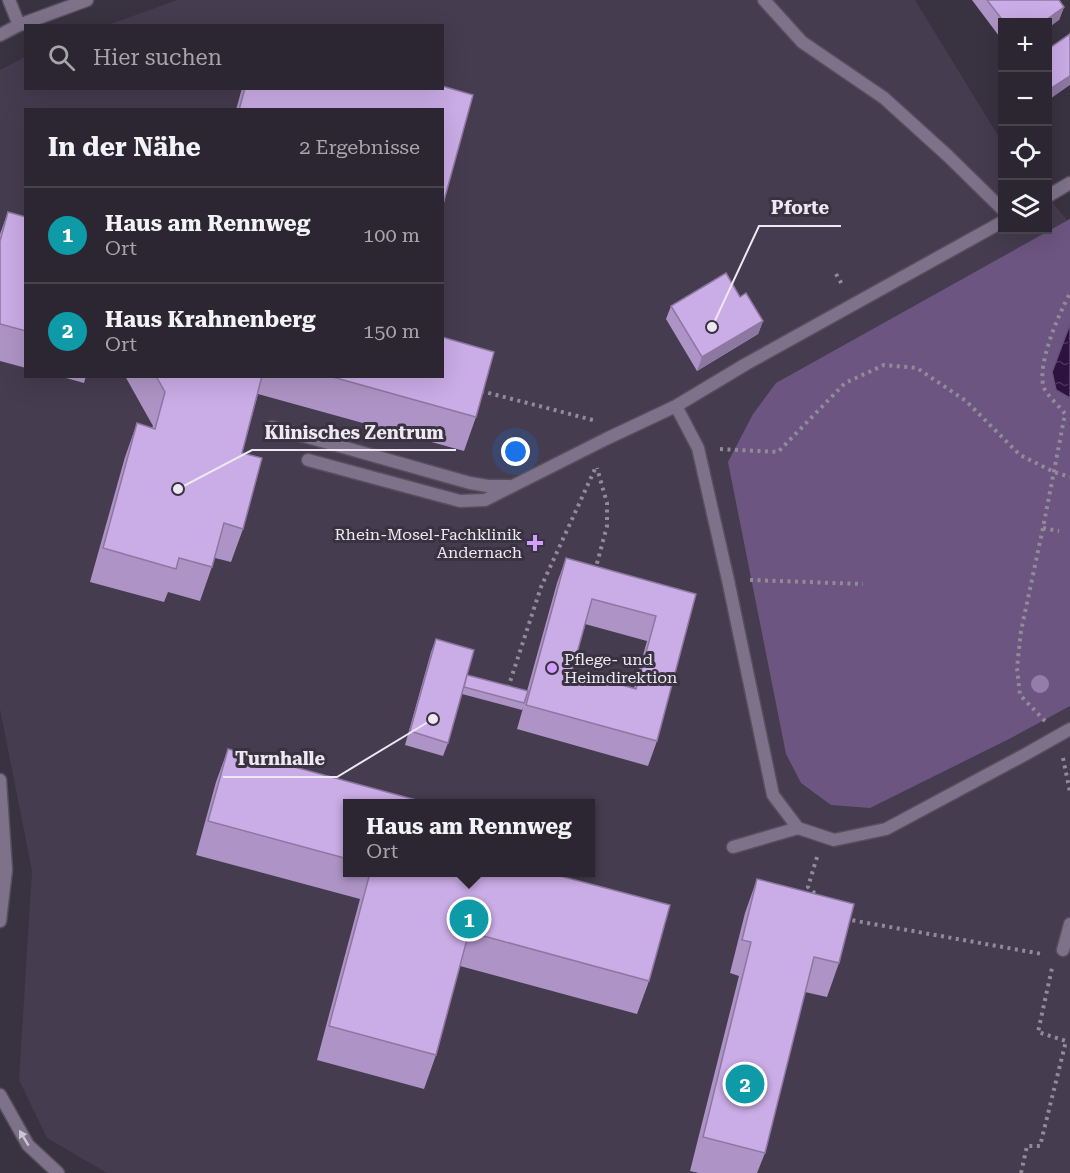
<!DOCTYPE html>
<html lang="de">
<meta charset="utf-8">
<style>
:root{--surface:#2b2631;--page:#332e39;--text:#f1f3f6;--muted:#a6a5ab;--line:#47434d;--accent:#1a73e8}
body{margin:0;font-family:"Roboto Serif",serif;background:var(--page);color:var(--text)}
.controls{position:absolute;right:18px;top:18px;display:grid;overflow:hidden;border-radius:0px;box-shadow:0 6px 24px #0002}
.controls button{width:54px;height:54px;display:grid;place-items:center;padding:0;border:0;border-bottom:2px solid var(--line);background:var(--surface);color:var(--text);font:30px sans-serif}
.you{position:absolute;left:516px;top:452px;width:21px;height:21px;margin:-15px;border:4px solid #fff;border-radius:50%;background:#1a73e8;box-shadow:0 0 0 9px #1a73e833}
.badge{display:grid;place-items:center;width:39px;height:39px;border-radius:50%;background:var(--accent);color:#fff;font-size:20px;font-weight:700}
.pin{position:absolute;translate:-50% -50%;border:3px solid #fff;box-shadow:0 2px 6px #0006}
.popup{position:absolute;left:343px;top:799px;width:252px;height:78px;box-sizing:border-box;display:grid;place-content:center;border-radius:0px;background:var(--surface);filter:drop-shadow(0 2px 4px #0005);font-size:20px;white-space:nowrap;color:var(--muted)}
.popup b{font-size:22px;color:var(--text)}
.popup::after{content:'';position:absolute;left:50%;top:100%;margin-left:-12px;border:12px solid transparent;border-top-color:var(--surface)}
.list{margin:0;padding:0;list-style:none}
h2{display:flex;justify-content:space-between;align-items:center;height:78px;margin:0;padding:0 24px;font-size:26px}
h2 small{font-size:20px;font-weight:400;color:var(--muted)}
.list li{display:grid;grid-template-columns:39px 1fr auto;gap:18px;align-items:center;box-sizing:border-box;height:96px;padding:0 24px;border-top:2px solid var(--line)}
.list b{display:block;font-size:22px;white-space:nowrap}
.list p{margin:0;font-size:20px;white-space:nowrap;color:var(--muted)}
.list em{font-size:20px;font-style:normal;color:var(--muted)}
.icon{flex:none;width:33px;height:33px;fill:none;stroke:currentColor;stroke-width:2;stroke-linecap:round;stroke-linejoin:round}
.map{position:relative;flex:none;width:1070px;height:1173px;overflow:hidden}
.search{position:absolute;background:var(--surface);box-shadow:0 6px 24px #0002;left:24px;top:24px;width:420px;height:66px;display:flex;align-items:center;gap:15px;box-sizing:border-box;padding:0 21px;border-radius:0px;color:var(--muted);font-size:22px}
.panel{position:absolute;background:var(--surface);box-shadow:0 6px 24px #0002;left:24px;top:108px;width:420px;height:270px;border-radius:0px}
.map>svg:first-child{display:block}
.built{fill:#453c4f;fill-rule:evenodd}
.green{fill:#6c5581}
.water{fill:url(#water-ripples);stroke:#675275;stroke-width:1.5}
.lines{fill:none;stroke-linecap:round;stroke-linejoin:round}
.service-casing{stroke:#564f5d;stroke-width:15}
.minor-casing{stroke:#564f5d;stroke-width:15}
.path{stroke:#918b98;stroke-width:4;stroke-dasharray:3 4.5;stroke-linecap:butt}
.service{stroke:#7e728a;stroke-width:12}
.minor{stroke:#7e728a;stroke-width:12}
.tree{fill:#937ea7}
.wall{fill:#ae94c6;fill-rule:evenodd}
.shaded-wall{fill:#8d78a1}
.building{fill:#caace6;stroke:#8d78a1;stroke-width:1.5;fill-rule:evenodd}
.oneway{fill:#ccc5d3}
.poi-dot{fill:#d19dfe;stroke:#393241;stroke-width:2}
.labels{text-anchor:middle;stroke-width:6;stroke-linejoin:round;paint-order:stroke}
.poi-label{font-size:16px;fill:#ede8f2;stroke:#393241;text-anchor:end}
.leader{fill:none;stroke:#ede8f2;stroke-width:2}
.callout-dot{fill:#ede8f2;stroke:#393241;stroke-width:2}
.callout-label{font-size:18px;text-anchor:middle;font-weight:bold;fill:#ede8f2;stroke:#393241;stroke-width:6;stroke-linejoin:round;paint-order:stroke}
</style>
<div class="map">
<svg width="1070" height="1173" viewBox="0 0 1070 1173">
<defs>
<pattern id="water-ripples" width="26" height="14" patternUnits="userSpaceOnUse" patternTransform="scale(1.5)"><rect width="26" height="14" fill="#2d1240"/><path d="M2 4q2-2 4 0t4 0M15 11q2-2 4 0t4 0" fill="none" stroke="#4c345c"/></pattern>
</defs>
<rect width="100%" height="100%" fill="#393241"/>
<path class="built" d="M177 0H915L1002 142V230H1048V197L1067 220 1070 219V1173H107L47 1138 19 1080 32 871 0 709V70L25 57 26 88H442V26L108 25ZM26 110H442V376H26ZM348 804H590V872H348Z"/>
<path class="green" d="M1070 219V706L1011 738 870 808 831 805 801 783 786 754 728 462 753 414 776 383Z"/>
<path class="water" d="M1070 324V398L1056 390 1052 372Z"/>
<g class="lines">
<defs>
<path id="service" d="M764 0 802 42 884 98 948 156 1002 209
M1048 196 1070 183
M676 406 698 448 728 580 773 795 798 828 834 840 886 829 1026 754 1070 729
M272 427 470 483 488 486H509
M308 460 460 501 485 500 606 439 676 406 746 364 1002 222
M733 847 798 828
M1063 950 1070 924"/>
<path id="minor" d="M9 0 19 25
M0 35 19 25 87 0
M0 780 6 870 0 921
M0 1095 28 1145 58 1173"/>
</defs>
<use href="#service" class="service-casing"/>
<use href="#minor" class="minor-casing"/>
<path class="path" d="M836 274 843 286
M481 391 593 420
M720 449 778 452 845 383 884 365 917 368 966 401 1020 455 1054 472 1070 477
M1043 528 1059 531
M595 571 607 526V503L597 468
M750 580 863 584
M508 688 541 587 595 469
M1045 721 1020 695 1017 668 1021 631 1043 528 1065 414C1060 407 1047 395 1044 388 1036 365 1059 314 1070 293
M1063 758 1070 792
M817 857 808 887 819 897
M845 919 1042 954
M1021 1173 1027 1146H1040L1066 1041 1038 1032 1052 968"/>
<use href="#service" class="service"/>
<use href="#minor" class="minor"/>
</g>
<circle class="tree" cx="1040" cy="684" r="9"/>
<path class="wall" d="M972 0H1059L1064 7 1059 20 1047 22H1002V40Z
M1070 34 1047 101V50Z
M242 88H442V110H236Z
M8 212 26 217V368L0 361V234Z
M740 297 763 321 758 334 697 371 666 319 671 306Z
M59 376H86L84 383Z
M125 376H442L476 417 464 451 258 394 242 453 243 529 231 562 215 558 200 601 168 592 164 602 90 582 125 457 137 423 152 428 153 426Z
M566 558 696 594 657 741 648 766 517 729 523 708 522 710 462 694 448 743 443 756 405 745 431 652 436 639 467 675 527 691 557 583ZM585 624 647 641 634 688 572 671Z
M228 749 348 804V873H549L649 981 637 1014 460 966 436 1055 424 1089 317 1060 360 899 196 855 216 782Z
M757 879 839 963 827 997 805 992 765 1153 757 1173H699L690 1171 739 976 730 973 745 913Z"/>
<path class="shaded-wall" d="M1064 7 1059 20 1047 29V22H1043Z
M1070 76V85L1047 101V97L1050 89Z
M763 321 758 334 697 371 702 357Z"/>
<path class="building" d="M987 0H1059L1064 7 1043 22H1004Z
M1070 34V76L1050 89 1047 85V50Z
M442 86 473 95 442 208V110H239L245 88H442Z
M8 212 26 217V331L0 324V241Z
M726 273 740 297 746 293 763 321 702 357 671 306Z
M442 337 494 352 476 417 329 376H442Z
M156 376H262L242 453 262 458 243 529 224 523 212 567 179 558 176 569 103 548 137 423 155 429 165 392Z
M566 558 696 594 657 741 526 705ZM592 599 656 616 636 689 572 671Z
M436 639 474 650 448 743 410 731Z
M467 675 528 691 524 703 464 687Z
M228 749 431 804H348V859L208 821Z
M370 873H549L670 905 649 981 469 932 436 1055 329 1026Z
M757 879 854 904 839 963 814 957 765 1153 703 1137 751 942 742 940Z"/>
<defs><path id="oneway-solid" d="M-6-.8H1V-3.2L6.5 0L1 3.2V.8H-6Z" transform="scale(1.5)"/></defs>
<use class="oneway" href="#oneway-solid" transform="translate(24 1138) rotate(-121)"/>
<g class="poi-dot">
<path d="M532 534h6v6h6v6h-6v6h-6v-6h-6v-6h6z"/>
<circle cx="552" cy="668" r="6"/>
</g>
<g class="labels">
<g class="poi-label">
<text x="522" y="540">Rhein-Mosel-Fachklinik<tspan x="522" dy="18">Andernach</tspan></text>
<text x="564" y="665" text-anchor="start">Pflege- und<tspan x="564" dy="18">Heimdirektion</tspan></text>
</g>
</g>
<path class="leader" d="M712 327L759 226H841M178 489L252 450H456M433 719L337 777H223"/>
<g class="callout-dot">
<circle cx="712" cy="327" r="6"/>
<circle cx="178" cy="489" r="6"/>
<circle cx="433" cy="719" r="6"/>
</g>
<g class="callout-label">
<text x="800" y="214">Pforte</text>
<text x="354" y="439">Klinisches Zentrum</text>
<text x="280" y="765">Turnhalle</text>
</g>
</svg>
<div class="controls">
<button>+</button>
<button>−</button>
<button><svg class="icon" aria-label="locate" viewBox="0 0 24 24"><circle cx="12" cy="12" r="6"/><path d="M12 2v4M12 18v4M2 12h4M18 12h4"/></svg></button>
<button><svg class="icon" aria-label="layers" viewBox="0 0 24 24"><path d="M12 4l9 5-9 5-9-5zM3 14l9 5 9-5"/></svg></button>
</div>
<div class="you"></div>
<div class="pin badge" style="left:469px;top:919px;background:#0f9aa8">1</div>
<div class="popup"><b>Haus am Rennweg</b>Ort</div>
<div class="pin badge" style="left:745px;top:1084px;background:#0f9aa8">2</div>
<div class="search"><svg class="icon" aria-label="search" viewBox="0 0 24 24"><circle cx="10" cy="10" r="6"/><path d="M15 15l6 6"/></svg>Hier suchen</div>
<section class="panel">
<h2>In der Nähe<small>2 Ergebnisse</small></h2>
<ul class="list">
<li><span class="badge" style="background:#0f9aa8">1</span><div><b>Haus am Rennweg</b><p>Ort</p></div><em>100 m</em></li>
<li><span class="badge" style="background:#0f9aa8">2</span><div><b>Haus Krahnenberg</b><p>Ort</p></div><em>150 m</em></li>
</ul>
</section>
</div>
